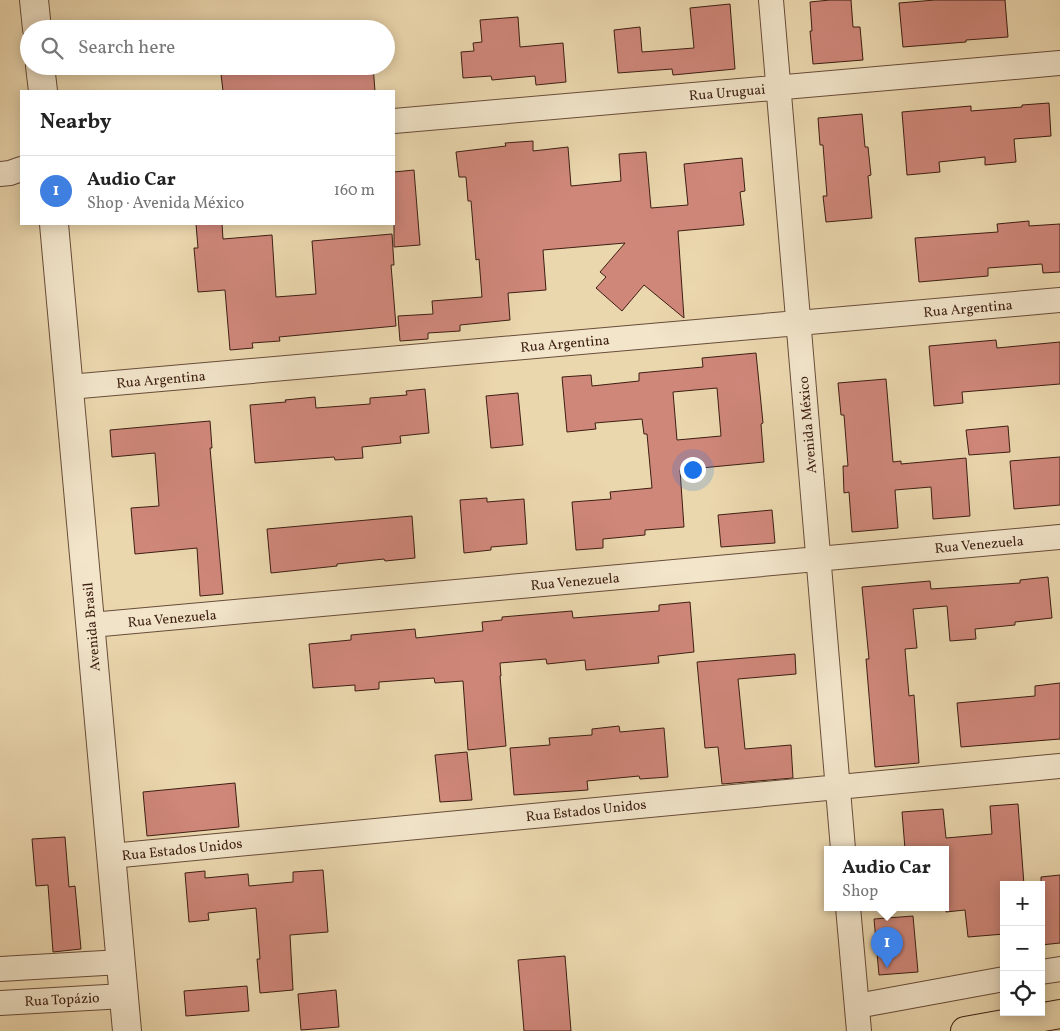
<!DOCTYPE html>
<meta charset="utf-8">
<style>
:root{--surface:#fff;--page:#f6f6f6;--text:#222;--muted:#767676;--line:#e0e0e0;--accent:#8f2418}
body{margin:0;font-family:Vollkorn,serif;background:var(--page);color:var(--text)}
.controls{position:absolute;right:15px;bottom:15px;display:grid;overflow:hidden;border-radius:0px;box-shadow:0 2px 12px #0003}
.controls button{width:45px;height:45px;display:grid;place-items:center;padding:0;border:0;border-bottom:1px solid var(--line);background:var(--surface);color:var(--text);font:25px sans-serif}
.you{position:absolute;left:692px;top:469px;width:18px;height:18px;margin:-12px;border:4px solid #fff;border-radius:50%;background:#1a73e8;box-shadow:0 0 0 8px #1a73e833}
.badge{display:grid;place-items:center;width:32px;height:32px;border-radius:50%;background:var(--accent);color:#fff;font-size:16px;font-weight:700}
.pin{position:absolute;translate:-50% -41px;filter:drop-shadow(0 1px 2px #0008)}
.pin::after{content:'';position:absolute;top:26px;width:18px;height:15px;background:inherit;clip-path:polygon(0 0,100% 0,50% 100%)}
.popup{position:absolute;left:824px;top:846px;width:125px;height:65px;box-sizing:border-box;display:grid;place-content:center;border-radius:0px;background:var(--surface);filter:drop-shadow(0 1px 4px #0005);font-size:16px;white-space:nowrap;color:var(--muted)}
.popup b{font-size:19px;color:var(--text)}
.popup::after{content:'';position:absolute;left:50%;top:100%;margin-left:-10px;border:10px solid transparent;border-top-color:var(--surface)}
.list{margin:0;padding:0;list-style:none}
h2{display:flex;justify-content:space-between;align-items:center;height:65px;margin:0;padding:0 20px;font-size:21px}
h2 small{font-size:16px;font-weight:400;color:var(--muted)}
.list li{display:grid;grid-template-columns:32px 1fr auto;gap:15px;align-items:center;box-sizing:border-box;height:70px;padding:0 20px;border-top:1px solid var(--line)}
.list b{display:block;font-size:19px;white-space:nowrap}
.list p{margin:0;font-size:16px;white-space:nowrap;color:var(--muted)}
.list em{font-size:16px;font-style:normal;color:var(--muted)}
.icon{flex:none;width:28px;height:28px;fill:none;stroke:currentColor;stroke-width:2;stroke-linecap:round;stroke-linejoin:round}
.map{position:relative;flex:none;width:1060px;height:1031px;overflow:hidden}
.search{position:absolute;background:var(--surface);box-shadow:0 2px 12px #0003;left:20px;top:20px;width:375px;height:55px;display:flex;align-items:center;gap:12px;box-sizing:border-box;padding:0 18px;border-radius:28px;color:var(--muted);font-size:19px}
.panel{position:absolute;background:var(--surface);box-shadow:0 2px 12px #0003;left:20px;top:90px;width:375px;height:135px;border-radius:0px}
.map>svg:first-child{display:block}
.building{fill:#cf877a;stroke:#3d1e12;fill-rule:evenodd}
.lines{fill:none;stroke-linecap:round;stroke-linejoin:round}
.minor-casing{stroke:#684c39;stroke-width:26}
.tertiary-casing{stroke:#684c39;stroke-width:30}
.primary-casing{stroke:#3d1e12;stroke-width:30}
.minor{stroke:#f2e5ca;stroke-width:24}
.tertiary{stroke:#f2e5ca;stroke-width:28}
.primary{stroke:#ebd7ae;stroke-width:28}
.labels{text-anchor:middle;stroke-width:4;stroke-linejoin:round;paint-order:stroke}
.street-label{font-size:14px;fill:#3d1e12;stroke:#f2e5ca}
</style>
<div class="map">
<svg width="1060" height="1031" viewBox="0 0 1060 1031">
<rect width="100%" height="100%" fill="#ebd7ae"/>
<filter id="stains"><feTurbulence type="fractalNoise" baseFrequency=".004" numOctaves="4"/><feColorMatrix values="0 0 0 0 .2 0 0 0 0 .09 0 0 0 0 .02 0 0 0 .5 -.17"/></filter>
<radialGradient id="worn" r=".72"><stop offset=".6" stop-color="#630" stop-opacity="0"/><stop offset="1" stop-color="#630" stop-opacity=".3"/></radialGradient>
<path class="building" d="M830 0H851L853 27H860L863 60 813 64 810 31H812L810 2Z
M935 0H1005L1008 37 966 40V42L903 47 899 3Z
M730 4 735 69 673 75 672 69 618 73 614 30 640 27 642 52 694 48 690 8Z
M518 17 520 47 563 43 566 82 536 85 535 76 492 80 491 76 463 78 461 52 474 51 473 43 482 42 480 20Z
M220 66H373L375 91H223Z
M1049 103 1051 136 1014 139 1016 162 985 165V157L939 162 940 172 907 175 902 112 971 106V111L1022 107V105Z
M862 114 865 147H868L871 175 868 176 872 218 826 222 823 196H827L823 145H820L818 118Z
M533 141V151L568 147 571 186 621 181 619 154 646 152 651 208 688 205 684 164 742 158 745 191 740 192 744 225 678 231 684 318 644 285 622 311 596 288 606 277 600 272 625 243 543 250 546 290 508 293 510 320 460 325V331L428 333V339L400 341 398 316 433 314 432 301 482 297 479 259 476 260 471 201H468L466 177H459L456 152 506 146 505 143Z
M414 170 420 245 394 247V172Z
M1029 221V226L1060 224V272L1043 273 1042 264 988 268V276L919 282 915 238 998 232 997 224Z
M196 224H222L223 239 272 235 276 297 316 294 312 241 392 234 394 265H391L396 326 279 337 280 341 252 343 253 348 230 350 225 290 198 292 194 248H198Z
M996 340 997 348 1060 342V384L962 392 963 403 934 406 929 346Z
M756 353 763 423 761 424 764 462 680 470 684 527 645 530V535L603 539V548L576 550 572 502 611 499 610 492 652 488 647 434H644L642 419 595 423 596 429 567 432 562 377 591 375 592 386 639 381V373L703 367 702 358ZM717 388 721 436 677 440 673 392Z
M886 379 893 462 901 461V464L966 458 970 516 933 519 931 487 895 490 898 528 852 532 849 492 844 493 843 466H848L844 415H841L838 383Z
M425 389 429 433 400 436 401 443 362 447 363 458 335 460 334 457 255 463 250 405 286 402 285 400 315 397 316 408 370 404V398L407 395 406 391Z
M518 393 523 445 491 448 486 396Z
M210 421 212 448H210L223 594 200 596 197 548 135 554 131 508 159 506 155 453 112 457 110 430Z
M1008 426 1010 452 969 455 966 430Z
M1060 457V505L1014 509 1010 461Z
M487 498V502L524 499 527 544 491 547V550L464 553 460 500Z
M772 510 775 543 721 547 718 515Z
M412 516 415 558 385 561 384 559 337 564V566L271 573 267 529Z
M1048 577 1052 618 1015 622V625L975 629 976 639 950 641 947 606 913 609 917 648 905 649 909 696 914 695 919 763 875 767 866 659H869L862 587 930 581 931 589 1020 583V580Z
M690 602 694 652 658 656 659 663 586 670 585 660 547 664 546 659 500 663 501 676H500L506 746 468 750 463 681 435 683 434 678 379 682V689L355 691V685L313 688 309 644 351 640V635L415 629 416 638 483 631 482 622 502 620V617L572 611 573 618 659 611V605Z
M795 654 796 674 738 679 745 749 791 745 793 778 722 784 718 747 705 748 697 662Z
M1060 683V739L961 747 957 703 1035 696V686Z
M619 726 620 732 664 728 668 777 640 779 639 776 587 781 588 790 514 795 510 748 550 745 549 738 592 735V729Z
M467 752 472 800 440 802 435 755Z
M235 783 239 827 147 836 143 792Z
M1018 804 1024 885H1004V934L968 937 965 910 946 912V849H905L902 812 943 809 946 838 992 834 990 806Z
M65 837 69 887 75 886 81 949 53 952 48 885 36 886 32 839Z
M323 870 328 932 290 935 293 990 260 993 257 959H260L256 908 208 913 209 920 189 922 185 873 205 871V878L248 874 249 886 293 882V872Z
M1060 875V943L1041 945V877Z
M913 916 918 972 879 975 874 919Z
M565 956 571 1031H524L518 960Z
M247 986 249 1011 186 1016 184 991Z
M336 990 339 1027 301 1030 298 994Z"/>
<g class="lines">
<defs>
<path id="minor" d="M771 0 843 849
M394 121 1060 63
M0 174 10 173 21 169
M69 387 1060 300
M91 625 1060 537
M111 856 1060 766
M848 907 859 1031
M0 969 121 962
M1041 972 1060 969
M0 1003 124 996
M857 1006 1004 979"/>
<path id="tertiary" d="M34 0 37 29
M40 66 43 91
M54 224 127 1031"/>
<path id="primary" d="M965 1031 1060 1014"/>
</defs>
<use href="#minor" class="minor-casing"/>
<use href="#tertiary" class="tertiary-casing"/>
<use href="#primary" class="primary-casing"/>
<use href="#minor" class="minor"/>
<use href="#tertiary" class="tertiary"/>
<use href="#primary" class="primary"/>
</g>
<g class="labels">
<g class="street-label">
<text transform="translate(727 92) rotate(-5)" y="5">Rua Uruguai</text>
<text transform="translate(968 308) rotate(-5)" y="5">Rua Argentina</text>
<text transform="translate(565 343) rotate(-5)" y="5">Rua Argentina</text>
<text transform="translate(161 379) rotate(-5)" y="5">Rua Argentina</text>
<text transform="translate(807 425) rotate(-95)" y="5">Avenida México</text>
<text transform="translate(979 544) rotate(-5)" y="5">Rua Venezuela</text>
<text transform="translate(575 581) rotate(-5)" y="5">Rua Venezuela</text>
<text transform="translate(172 618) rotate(-5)" y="5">Rua Venezuela</text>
<text transform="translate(91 627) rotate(-95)" y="5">Avenida Brasil</text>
<text transform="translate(586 810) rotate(-6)" y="5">Rua Estados Unidos</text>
<text transform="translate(182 849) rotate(-6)" y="5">Rua Estados Unidos</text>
<text transform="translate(62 999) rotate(-3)" y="5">Rua Topázio</text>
</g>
</g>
<rect width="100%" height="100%" filter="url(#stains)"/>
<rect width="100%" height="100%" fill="url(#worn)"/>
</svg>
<div class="controls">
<button>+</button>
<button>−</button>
<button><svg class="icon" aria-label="locate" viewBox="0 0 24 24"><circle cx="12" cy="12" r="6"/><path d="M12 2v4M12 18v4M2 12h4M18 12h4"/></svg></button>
</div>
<div class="you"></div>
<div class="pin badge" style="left:887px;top:968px;background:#3f7fe0">1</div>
<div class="popup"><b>Audio Car</b>Shop</div>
<div class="search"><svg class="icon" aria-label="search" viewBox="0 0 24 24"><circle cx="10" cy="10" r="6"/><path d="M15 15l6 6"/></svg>Search here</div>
<section class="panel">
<h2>Nearby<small></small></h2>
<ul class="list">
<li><span class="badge" style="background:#3f7fe0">1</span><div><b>Audio Car</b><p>Shop · Avenida México</p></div><em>160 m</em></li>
</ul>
</section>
</div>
